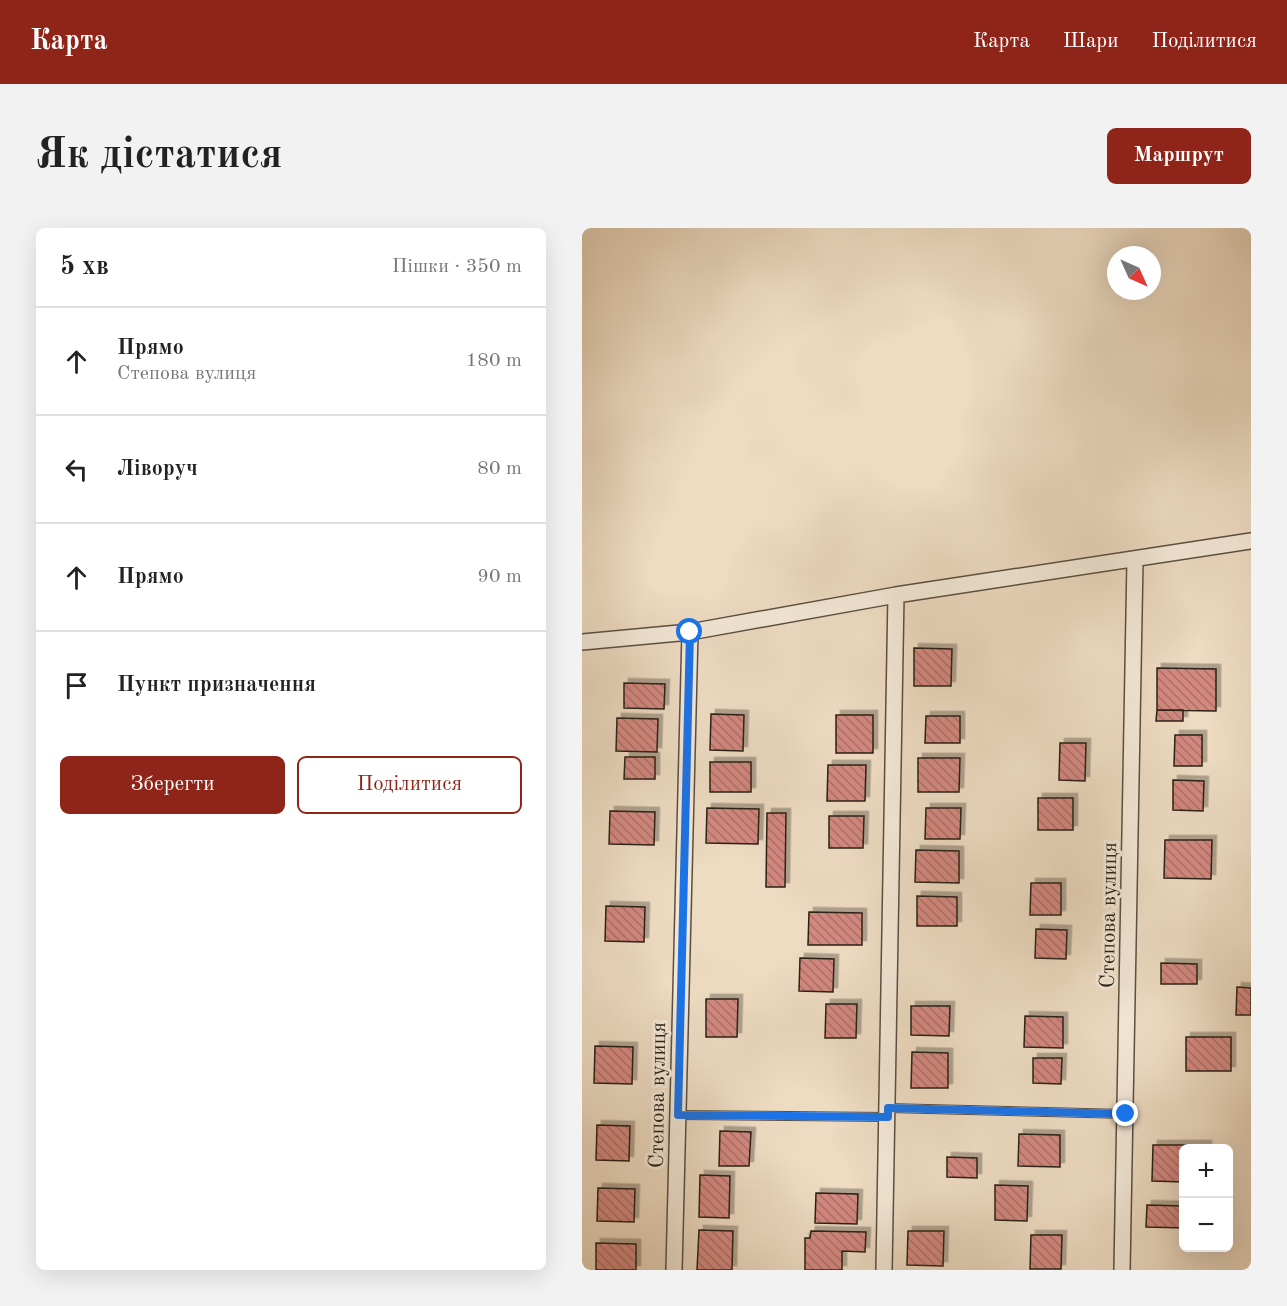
<!DOCTYPE html>
<html lang="uk">
<meta charset="utf-8">
<style>
:root{--surface:#fff;--page:#f2f2f2;--text:#222;--muted:#767676;--line:#e0e0e0;--accent:#8f2418}
body{margin:0;font-family:"Old Standard TT",serif;background:var(--page);color:var(--text)}
.controls{position:absolute;right:18px;bottom:18px;display:grid;overflow:hidden;border-radius:9px;box-shadow:0 6px 24px #0002}
.controls button{width:54px;height:54px;display:grid;place-items:center;padding:0;border:0;border-bottom:2px solid var(--line);background:var(--surface);color:var(--text);font:30px sans-serif}
.compass{position:absolute;left:525px;top:18px;width:54px;height:54px;border-radius:50%;background:var(--surface);box-shadow:0 6px 24px #0002;rotate:135deg}
.stop{position:absolute;width:18px;height:18px;margin:-14px;border:4px solid #1a73e8;border-radius:50%;background:#fff}
.stop.end{background:#1a73e8;border-color:#fff;box-shadow:0 2px 6px #0008}
.list{margin:0;padding:0;list-style:none}
h2{display:flex;justify-content:space-between;align-items:center;height:78px;margin:0;padding:0 24px;font-size:26px}
h2 small{font-size:20px;font-weight:400;color:var(--muted)}
.list li{display:grid;grid-template-columns:39px 1fr auto;gap:18px;align-items:center;box-sizing:border-box;height:108px;padding:0 24px;border-top:2px solid var(--line)}
.list b{display:block;font-size:22px;white-space:nowrap}
.list p{margin:0;font-size:20px;white-space:nowrap;color:var(--muted)}
.list em{font-size:20px;font-style:normal;color:var(--muted)}
.actions{display:flex;gap:12px;padding:18px 24px}
.actions a{flex:1;padding:14px 0;border:2px solid var(--accent);border-radius:9px;text-align:center;font-size:21px;color:var(--accent)}
.actions .main{background:var(--accent);color:#fff}
.icon{flex:none;width:33px;height:33px;fill:none;stroke:currentColor;stroke-width:2;stroke-linecap:round;stroke-linejoin:round}
.map{position:relative;flex:none;width:669px;height:1042px;overflow:hidden;border-radius:9px}
header{display:flex;align-items:center;gap:36px;box-sizing:border-box;height:84px;padding:0 30px;background:var(--accent);color:#fff}
header strong{font-size:28px}
nav{display:flex;gap:33px;margin-inline-start:auto;font-size:21px}
.intro{display:flex;align-items:center;justify-content:space-between;box-sizing:border-box;height:144px;padding:0 36px}
h1{margin:0;font-size:42px}
.button{padding:15px 27px;border-radius:9px;background:var(--accent);color:#fff;font-size:21px;font-weight:700}
main{display:flex;gap:36px;padding:0 36px}
aside{flex:1;background:var(--surface);border-radius:9px;box-shadow:0 6px 24px #0002}
.map>svg:first-child{display:block}
.building{fill:url(#building-back-hatch);stroke:#292016;stroke-width:1.5;filter:url(#shadow)}
.lines{fill:none;stroke-linecap:round;stroke-linejoin:round}
.lane-casing{stroke:#5a4f41;stroke-width:10}
.street-casing{stroke:#5a4f41;stroke-width:18}
.lane{stroke:#f3e8d7;stroke-width:8}
.street{stroke:#f3e8d7;stroke-width:15}
.route{stroke:#1a73e8;stroke-width:8}
.labels{text-anchor:middle;stroke-width:6;stroke-linejoin:round;paint-order:stroke}
.street-label{font-size:21px;fill:#292016;stroke:#f3e8d7}
</style>
<header>
<strong>Карта</strong>
<nav><a>Карта</a><a>Шари</a><a>Поділитися</a></nav>
</header>
<div class="intro"><h1>Як дістатися</h1><a class="button">Маршрут</a></div>
<main>
<aside>
<h2>5 хв<small>Пішки · 350 m</small></h2>
<ul class="list">
<li><svg class="icon" aria-label="ahead" viewBox="0 0 24 24"><path d="M12 20V5M6 11l6-6 6 6"/></svg><div><b>Прямо</b><p>Степова вулиця</p></div><em>180 m</em></li>
<li><svg class="icon" aria-label="left" viewBox="0 0 24 24"><path d="M17 20v-9H6M10 6l-5 5 5 5"/></svg><div><b>Ліворуч</b></div><em>80 m</em></li>
<li><svg class="icon" aria-label="ahead" viewBox="0 0 24 24"><path d="M12 20V5M6 11l6-6 6 6"/></svg><div><b>Прямо</b></div><em>90 m</em></li>
<li><svg class="icon" aria-label="arrive" viewBox="0 0 24 24"><path d="M6 21V4h12l-3 4 3 4H6"/></svg><div><b>Пункт призначення</b></div></li>
</ul>
<div class="actions"><a class="main">Зберегти</a><a>Поділитися</a></div>
</aside>
<div class="map">
<svg width="669" height="1042" viewBox="0 0 669 1042">
<defs>
<pattern id="building-back-hatch" width="6" height="6" patternUnits="userSpaceOnUse" patternTransform="scale(1.5)"><rect width="6" height="6" fill="#d38880"/><path d="M-1 5l2 2M0 0l6 6M5-1l2 2" fill="none" stroke="#ab6f68"/></pattern>
<filter id="shadow"><feDropShadow dx="4.5" dy="-4.5" stdDeviation="0" flood-color="#0004"/></filter>
</defs>
<rect width="100%" height="100%" fill="#eddbc2"/>
<filter id="stains"><feTurbulence type="fractalNoise" baseFrequency=".00333" numOctaves="4"/><feColorMatrix values="0 0 0 0 .2 0 0 0 0 .09 0 0 0 0 .02 0 0 0 .5 -.17"/></filter>
<radialGradient id="worn" r=".72"><stop offset=".6" stop-color="#630" stop-opacity="0"/><stop offset="1" stop-color="#630" stop-opacity=".3"/></radialGradient>
<path class="building" d="M332 420 370 421 369 458H332Z
M575 440 634 441V483L575 482Z
M42 455 83 456 82 481 42 480Z
M575 482H601V493H574Z
M129 486 162 487 161 523 128 522Z
M254 487H291V525H254Z
M344 488H378V515H343Z
M35 490 76 491 75 524 34 523Z
M593 507H620V538H592Z
M478 515H504L503 553 477 552Z
M43 529H73V551H42Z
M336 530H378L377 564H336Z
M128 534H169V564H128Z
M246 537H284L283 573H245Z
M591 552 622 553 621 583 591 582Z
M456 570H491V602H456Z
M125 580 177 581 176 616 124 615Z
M344 580H379L378 611H343Z
M28 583 73 584 72 617 27 616Z
M185 585H204L203 659H184Z
M247 588H282L281 620H247Z
M583 612H630L629 651 582 650Z
M334 622 377 623V655L333 654Z
M449 655H479V687H448Z
M335 668 375 669V698H335Z
M24 678 63 679 62 714 23 713Z
M227 684 280 685V717H226Z
M454 701 485 702 484 731 453 730Z
M218 730 252 731 251 764 217 763Z
M579 735 615 736V756H579Z
M655 759 669 760V787H654Z
M124 771H156L155 809H124Z
M244 776H275L274 810H243Z
M329 778H368L367 808 329 807Z
M443 788 481 789V820L442 819Z
M604 809H649V843H604Z
M13 818 51 819 50 856 12 855Z
M330 824 366 825V860H329Z
M451 830H480L479 856 451 855Z
M15 897 48 898 47 933 14 932Z
M138 903 169 904 167 938H137Z
M437 906 478 907V939L436 938Z
M571 917H625V920H602V954L570 953Z
M365 929 395 930V950L365 949Z
M118 947 148 948 147 990 117 989Z
M413 957 446 958 445 993 413 992Z
M16 960 53 961 52 994 15 993Z
M234 965 276 966 275 996 233 995Z
M565 977 602 978V1000L564 999Z
M117 1002 151 1003 150 1042H115Z
M229 1003 284 1004 283 1024 260 1023V1042H223V1010H228Z
M326 1003H362L361 1038 325 1037Z
M449 1007H480L479 1041H448Z
M14 1015 54 1016V1042H14Z"/>
<g class="lines">
<defs>
<path id="lane" d="M306 880 544 886
M96 887 306 889"/>
<path id="street" d="M0 414 108 404 314 367 669 313
M92 1042 108 404
M302 1042 314 367
M540 1042 553 332"/>
</defs>
<use href="#lane" class="lane-casing"/>
<use href="#street" class="street-casing"/>
<use href="#lane" class="lane"/>
<use href="#street" class="street"/>
</g>
<g class="lines">
<path class="route" d="M108 404 96 887 306 889V880L544 886"/>
</g>
<g class="labels">
<g class="street-label">
<text transform="translate(526 687) rotate(-89)" y="7">Степова вулиця</text>
<text transform="translate(75 867) rotate(-89)" y="7">Степова вулиця</text>
</g>
</g>
<rect width="100%" height="100%" filter="url(#stains)"/>
<rect width="100%" height="100%" fill="url(#worn)"/>
</svg>
<div class="controls">
<button>+</button>
<button>−</button>
</div>
<svg class="compass" viewBox="-18 -18 36 36"><path d="M0-13l5 13h-10z" fill="#e53935"/><path d="M0 13l5-13h-10z" fill="#767676"/></svg>
<div class="stop" style="left:108px;top:404px"></div>
<div class="stop end" style="left:544px;top:886px"></div>
</div>
</main>
